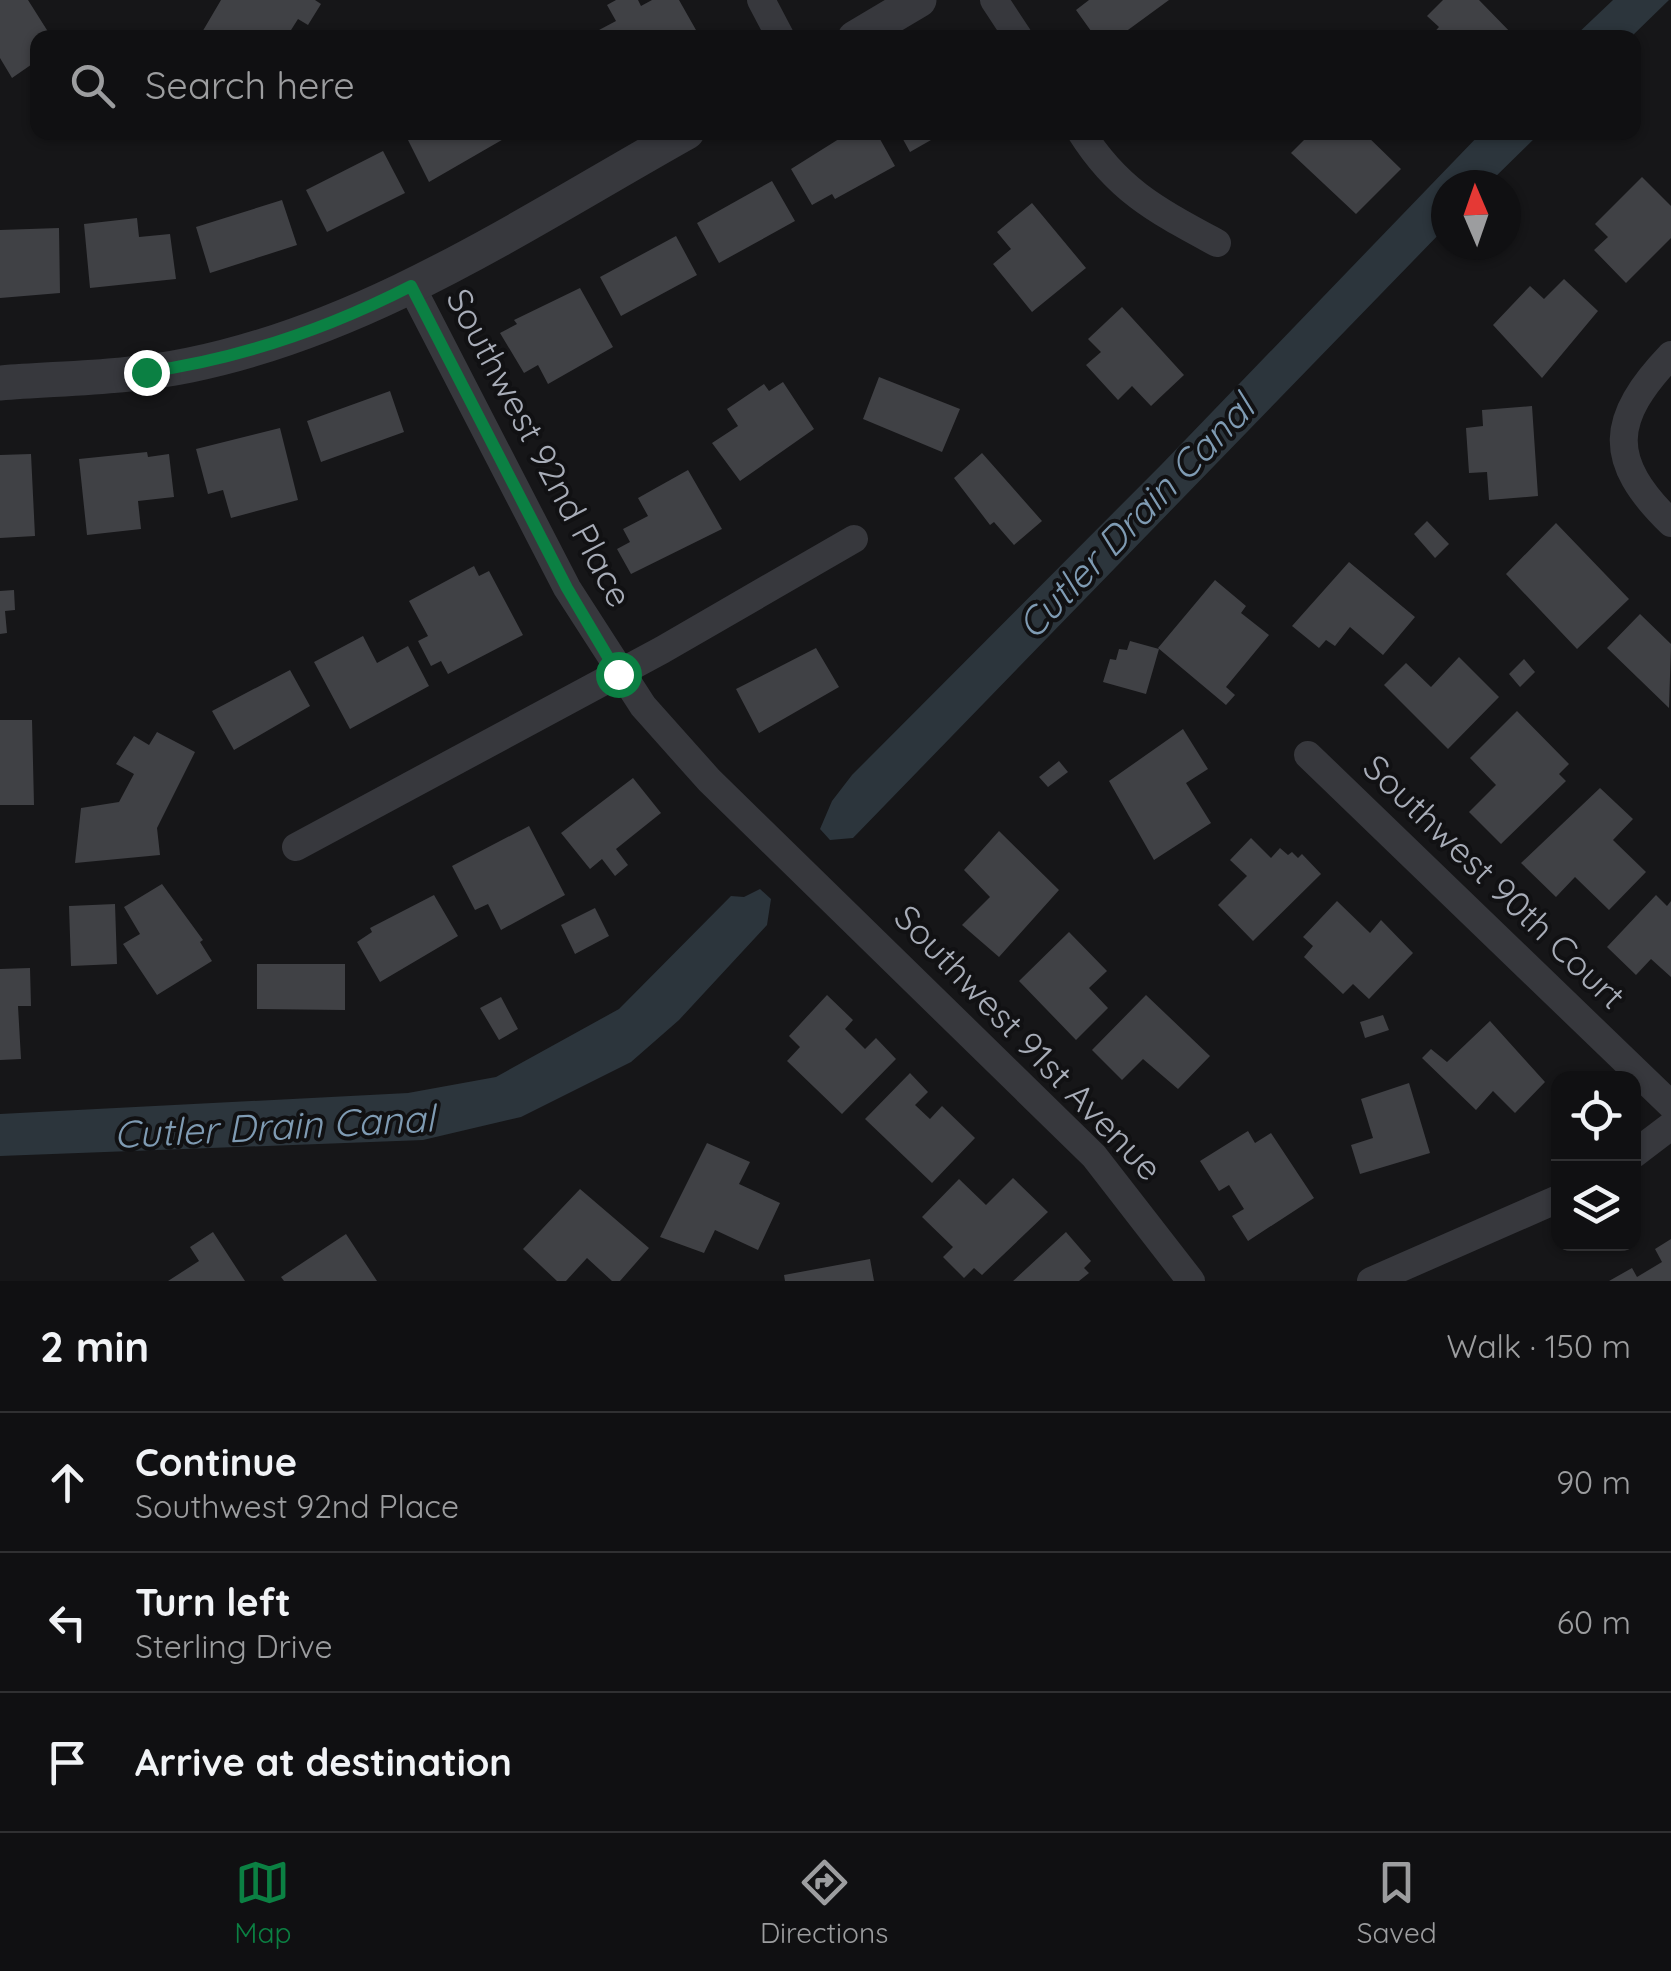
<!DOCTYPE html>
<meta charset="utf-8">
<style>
:root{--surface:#101012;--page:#1e1e20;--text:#f1f3f6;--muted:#9c9d9f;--line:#303032;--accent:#0b8043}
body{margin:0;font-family:Quicksand,sans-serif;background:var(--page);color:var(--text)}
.controls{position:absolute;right:30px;bottom:30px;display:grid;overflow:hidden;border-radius:20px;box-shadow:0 2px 8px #0004}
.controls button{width:90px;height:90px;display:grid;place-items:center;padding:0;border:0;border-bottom:2px solid var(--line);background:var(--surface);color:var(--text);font:50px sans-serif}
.compass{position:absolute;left:1431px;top:170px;width:90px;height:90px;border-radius:50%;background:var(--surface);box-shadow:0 2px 8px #0004;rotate:358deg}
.stop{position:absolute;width:30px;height:30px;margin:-22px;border:8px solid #0b8043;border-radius:50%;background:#fff}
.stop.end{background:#0b8043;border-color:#fff;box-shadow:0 2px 10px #0008}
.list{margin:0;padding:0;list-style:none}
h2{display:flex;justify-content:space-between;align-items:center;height:130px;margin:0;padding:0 40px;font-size:42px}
h2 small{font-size:32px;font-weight:400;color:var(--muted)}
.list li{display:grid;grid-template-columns:65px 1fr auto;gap:30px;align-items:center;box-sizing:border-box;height:140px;padding:0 40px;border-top:2px solid var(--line)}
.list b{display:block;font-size:38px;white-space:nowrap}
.list p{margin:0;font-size:32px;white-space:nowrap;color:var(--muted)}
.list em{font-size:32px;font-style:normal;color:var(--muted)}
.icon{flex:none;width:55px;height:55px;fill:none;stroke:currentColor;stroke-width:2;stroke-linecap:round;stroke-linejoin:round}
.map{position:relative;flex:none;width:1671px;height:1281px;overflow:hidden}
.search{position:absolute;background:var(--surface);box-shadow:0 2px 8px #0004;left:30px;right:30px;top:30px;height:110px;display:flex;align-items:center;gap:25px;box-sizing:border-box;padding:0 35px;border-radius:20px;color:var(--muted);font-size:38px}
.sheet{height:550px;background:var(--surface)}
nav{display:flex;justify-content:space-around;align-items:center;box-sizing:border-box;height:140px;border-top:2px solid var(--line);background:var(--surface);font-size:28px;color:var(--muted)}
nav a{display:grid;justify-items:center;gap:5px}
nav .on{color:var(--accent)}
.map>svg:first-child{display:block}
.water{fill:#2c353c}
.building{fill:#404145}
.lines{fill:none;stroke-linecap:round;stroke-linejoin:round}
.minor{stroke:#37383d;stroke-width:28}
.tertiary{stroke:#37383d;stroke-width:35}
.route{stroke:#0b8043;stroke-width:12}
.labels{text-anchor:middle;stroke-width:8;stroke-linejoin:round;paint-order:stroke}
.street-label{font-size:35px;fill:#a8adb8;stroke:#111113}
.water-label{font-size:38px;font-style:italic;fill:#7f9bb3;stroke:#111113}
</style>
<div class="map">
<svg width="1671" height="1281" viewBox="0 0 1671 1281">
<rect width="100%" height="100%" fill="#161618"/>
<path class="water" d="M1613 0H1669L1631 37H1574Z
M1482 132 1540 133 1487 185H1446V227L853 838 830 840 820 829 832 801 852 775 1161 465Z
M760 889 771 899 767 925 679 1020 631 1062 521 1117 423 1140 0 1156V1114L408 1093 496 1077 619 1009 731 896 744 897Z"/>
<path class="building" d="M0 0H28L52 38H38V60L12 78 0 58Z
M221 0H315L321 4 308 25 298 19 286 38H206L201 34Z
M616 0H638L641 6 652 0H679L696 30 682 38H603L599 30 616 21 607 5Z
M1089 0H1169L1117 38H1096L1076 10Z
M1443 0H1479L1516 38H1429L1439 27 1427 16Z
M404 132H504L507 137 429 182Z
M850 132H876L895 166 835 199 832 194 812 205 791 169Z
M899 132H945L910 152Z
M1312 132H1363L1401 169 1356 214 1291 153Z
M383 151 405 193 327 232 306 190Z
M1642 177 1671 206V238L1626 283 1594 250 1608 237 1595 224Z
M772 181 795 221 719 263 697 223Z
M282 200 297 245 210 273 196 227Z
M1032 203 1086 268 1032 312 993 264 1011 249 997 232Z
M137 218 139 237 170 234 176 279 90 288 84 224Z
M59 228 60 293 0 298V230Z
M676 236 697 275 621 316 600 277Z
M1564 279 1598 311 1542 378 1493 325 1530 286 1544 299Z
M580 288 613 347 548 384 538 365 524 373 500 333 517 324 514 320Z
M1122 307 1184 375 1151 406 1132 386 1118 400 1086 365 1101 352 1088 339Z
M879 377 960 409 942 452 863 419Z
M783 382 814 429 740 481 712 443 738 426 727 409 764 384 769 391Z
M390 391 404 432 321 462 307 421Z
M1532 406 1538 496 1489 500 1487 472 1469 473 1466 428 1483 426 1482 410Z
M280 428 298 500 231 518 223 490 208 494 196 449Z
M147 452 148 457 169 454 174 497 138 501 141 529 87 535 79 459Z
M982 453 1042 521 1014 545 994 522 990 525 954 478Z
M31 454 35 536 0 538V455Z
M688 470 722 529 631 574 617 549 630 542 623 529 648 516 638 498Z
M1427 521 1449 544 1435 558 1414 534Z
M1556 523 1629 599 1577 649 1506 574Z
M1349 562 1415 617 1383 655 1350 627 1335 646 1326 640 1319 648 1292 626Z
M474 566 479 576 489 571 523 635 448 674 441 661 431 666 418 641 428 636 409 601Z
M1215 580 1246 606 1241 613 1269 635 1226 687 1235 695 1226 705 1158 648Z
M14 590 15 610 5 611 7 633 0 634V591Z
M1640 614 1671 644 1669 708 1607 648Z
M363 636 377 663 408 646 429 686 350 729 314 662Z
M1130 641 1159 649 1146 694 1103 682 1110 659 1116 660 1119 649 1127 650Z
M816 648 839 687 759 733 736 689Z
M1459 657 1499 697 1448 749 1384 685 1406 663 1431 687Z
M1524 659 1535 672 1520 687 1509 674Z
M290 670 310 706 234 750 212 711Z
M1517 711 1569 764 1559 774 1566 781 1501 844 1469 812 1496 785 1470 758Z
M0 720H32L34 805H0Z
M1183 729 1208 769 1186 783 1211 823 1154 860 1109 781Z
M157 732 195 752 157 828 160 855 75 863 81 808 119 802 134 774 116 764 134 736 149 745Z
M1059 761 1068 772 1048 787 1039 777Z
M633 778 661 813 616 849 628 865 615 876 602 859 590 869 561 833Z
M1600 788 1633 819 1613 840 1646 872 1609 910 1575 877 1556 897 1521 863Z
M529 826 565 895 501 930 488 904 475 910 452 866Z
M999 831 1059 890 999 957 962 925 990 897 964 870Z
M1251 838 1271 858 1280 848 1288 855 1292 852 1298 858 1302 854 1321 874 1253 941 1218 905 1247 876 1230 860Z
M162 884 203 940 200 942 212 961 157 995 123 944 140 934 124 907Z
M434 895 458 936 380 982 357 942 372 932 370 928Z
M1656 895 1667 906 1671 901V977L1651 959 1636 975 1607 947Z
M1337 901 1370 933 1381 920 1413 953 1369 999 1353 984 1343 994 1304 957 1313 946 1303 937Z
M115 904 117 964 71 966 69 906Z
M595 908 609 936 575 954 561 925Z
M1069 932 1107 971 1089 988 1108 1008 1076 1040 1019 981Z
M257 964H345V1010L257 1009Z
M30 968 31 1006H18L21 1059 0 1060V969Z
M827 995 853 1020 845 1029 865 1049 876 1038 896 1059 842 1114 787 1061 800 1047 789 1036Z
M1146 995 1210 1056 1178 1089 1143 1059 1122 1080 1092 1050Z
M501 997 518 1029 499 1040 480 1008Z
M1383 1015 1389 1030 1365 1038 1360 1022Z
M1490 1021 1545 1082 1515 1113 1493 1091 1476 1110 1422 1058 1431 1049 1447 1062Z
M910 1073 928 1092 915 1105 930 1119 942 1106 975 1138 932 1183 865 1119Z
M1409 1083 1430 1153 1360 1174 1351 1145 1373 1138 1361 1099Z
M1248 1131 1255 1143 1271 1133 1314 1198 1248 1241 1232 1216 1244 1209 1229 1185 1219 1191 1200 1161Z
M707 1143 750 1162 739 1184 780 1203 758 1250 715 1230 704 1253 660 1237Z
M1013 1178 1048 1212 982 1275 974 1268 964 1278 943 1257 953 1247 922 1217 959 1179 986 1205Z
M580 1189 649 1248 620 1281H612L587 1258 566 1281H557L523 1249Z
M213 1232 245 1281H168L199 1261 190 1247Z
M1066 1232 1091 1261 1084 1268 1089 1273 1079 1281H1013Z
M346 1234 377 1281H284L281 1277Z
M1671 1239V1281H1609L1632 1268 1637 1277 1662 1262 1655 1249Z
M870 1259 874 1281H785L784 1275Z"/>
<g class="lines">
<path class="minor" d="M761 0 781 38
M994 0 1019 38
M1081 132C1118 191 1158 211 1217 243
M411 286 567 588 643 706 709 780 1094 1156 1191 1281
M1671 355C1610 419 1606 460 1671 523
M1308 755 1671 1105
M296 847 662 650 854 539
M1634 1154 1671 1126
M1371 1281 1558 1199"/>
<path class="tertiary" d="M855 38 919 0
M0 383C63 378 128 378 190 365 371 328 528 221 687 132"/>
</g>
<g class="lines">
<path class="route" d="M146 372C239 359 327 329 411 286L567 588 618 674"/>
</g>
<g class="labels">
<g class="street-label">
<text transform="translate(539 448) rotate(62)" y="12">Southwest 92nd Place</text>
<text transform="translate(1494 882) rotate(44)" y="12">Southwest 90th Court</text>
<text transform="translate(1028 1043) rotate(46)" y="12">Southwest 91st Avenue</text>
</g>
<g class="water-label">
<text transform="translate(1136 517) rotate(-46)" y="13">Cutler Drain Canal</text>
<text transform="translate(274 1127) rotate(-3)" y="13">Cutler Drain Canal</text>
</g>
</g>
</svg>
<div class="controls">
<button><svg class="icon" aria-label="locate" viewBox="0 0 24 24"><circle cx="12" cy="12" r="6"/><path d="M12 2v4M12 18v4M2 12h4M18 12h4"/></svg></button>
<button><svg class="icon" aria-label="layers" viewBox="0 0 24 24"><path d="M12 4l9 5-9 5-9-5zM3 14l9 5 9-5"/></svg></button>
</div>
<svg class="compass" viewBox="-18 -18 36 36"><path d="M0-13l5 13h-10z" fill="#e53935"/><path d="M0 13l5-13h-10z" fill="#9c9d9f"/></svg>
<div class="stop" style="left:618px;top:674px"></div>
<div class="stop end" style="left:146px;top:372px"></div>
<div class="search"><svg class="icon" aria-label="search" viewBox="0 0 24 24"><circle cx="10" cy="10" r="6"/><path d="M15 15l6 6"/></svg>Search here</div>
</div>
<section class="sheet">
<h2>2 min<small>Walk · 150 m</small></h2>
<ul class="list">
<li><svg class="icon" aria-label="ahead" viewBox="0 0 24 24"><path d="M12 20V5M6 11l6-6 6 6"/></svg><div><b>Continue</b><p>Southwest 92nd Place</p></div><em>90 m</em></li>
<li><svg class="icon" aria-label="left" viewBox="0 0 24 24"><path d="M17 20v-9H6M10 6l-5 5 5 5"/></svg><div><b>Turn left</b><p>Sterling Drive</p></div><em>60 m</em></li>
<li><svg class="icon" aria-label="arrive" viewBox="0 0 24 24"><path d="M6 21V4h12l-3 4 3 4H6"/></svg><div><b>Arrive at destination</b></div></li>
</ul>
</section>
<nav>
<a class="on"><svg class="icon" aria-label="map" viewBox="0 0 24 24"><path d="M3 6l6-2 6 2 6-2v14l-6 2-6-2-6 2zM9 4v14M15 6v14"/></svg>Map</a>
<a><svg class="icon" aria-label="directions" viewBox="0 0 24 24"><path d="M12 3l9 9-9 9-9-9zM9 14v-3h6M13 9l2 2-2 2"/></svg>Directions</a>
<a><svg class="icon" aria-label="saved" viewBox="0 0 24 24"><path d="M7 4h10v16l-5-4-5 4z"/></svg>Saved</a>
</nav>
